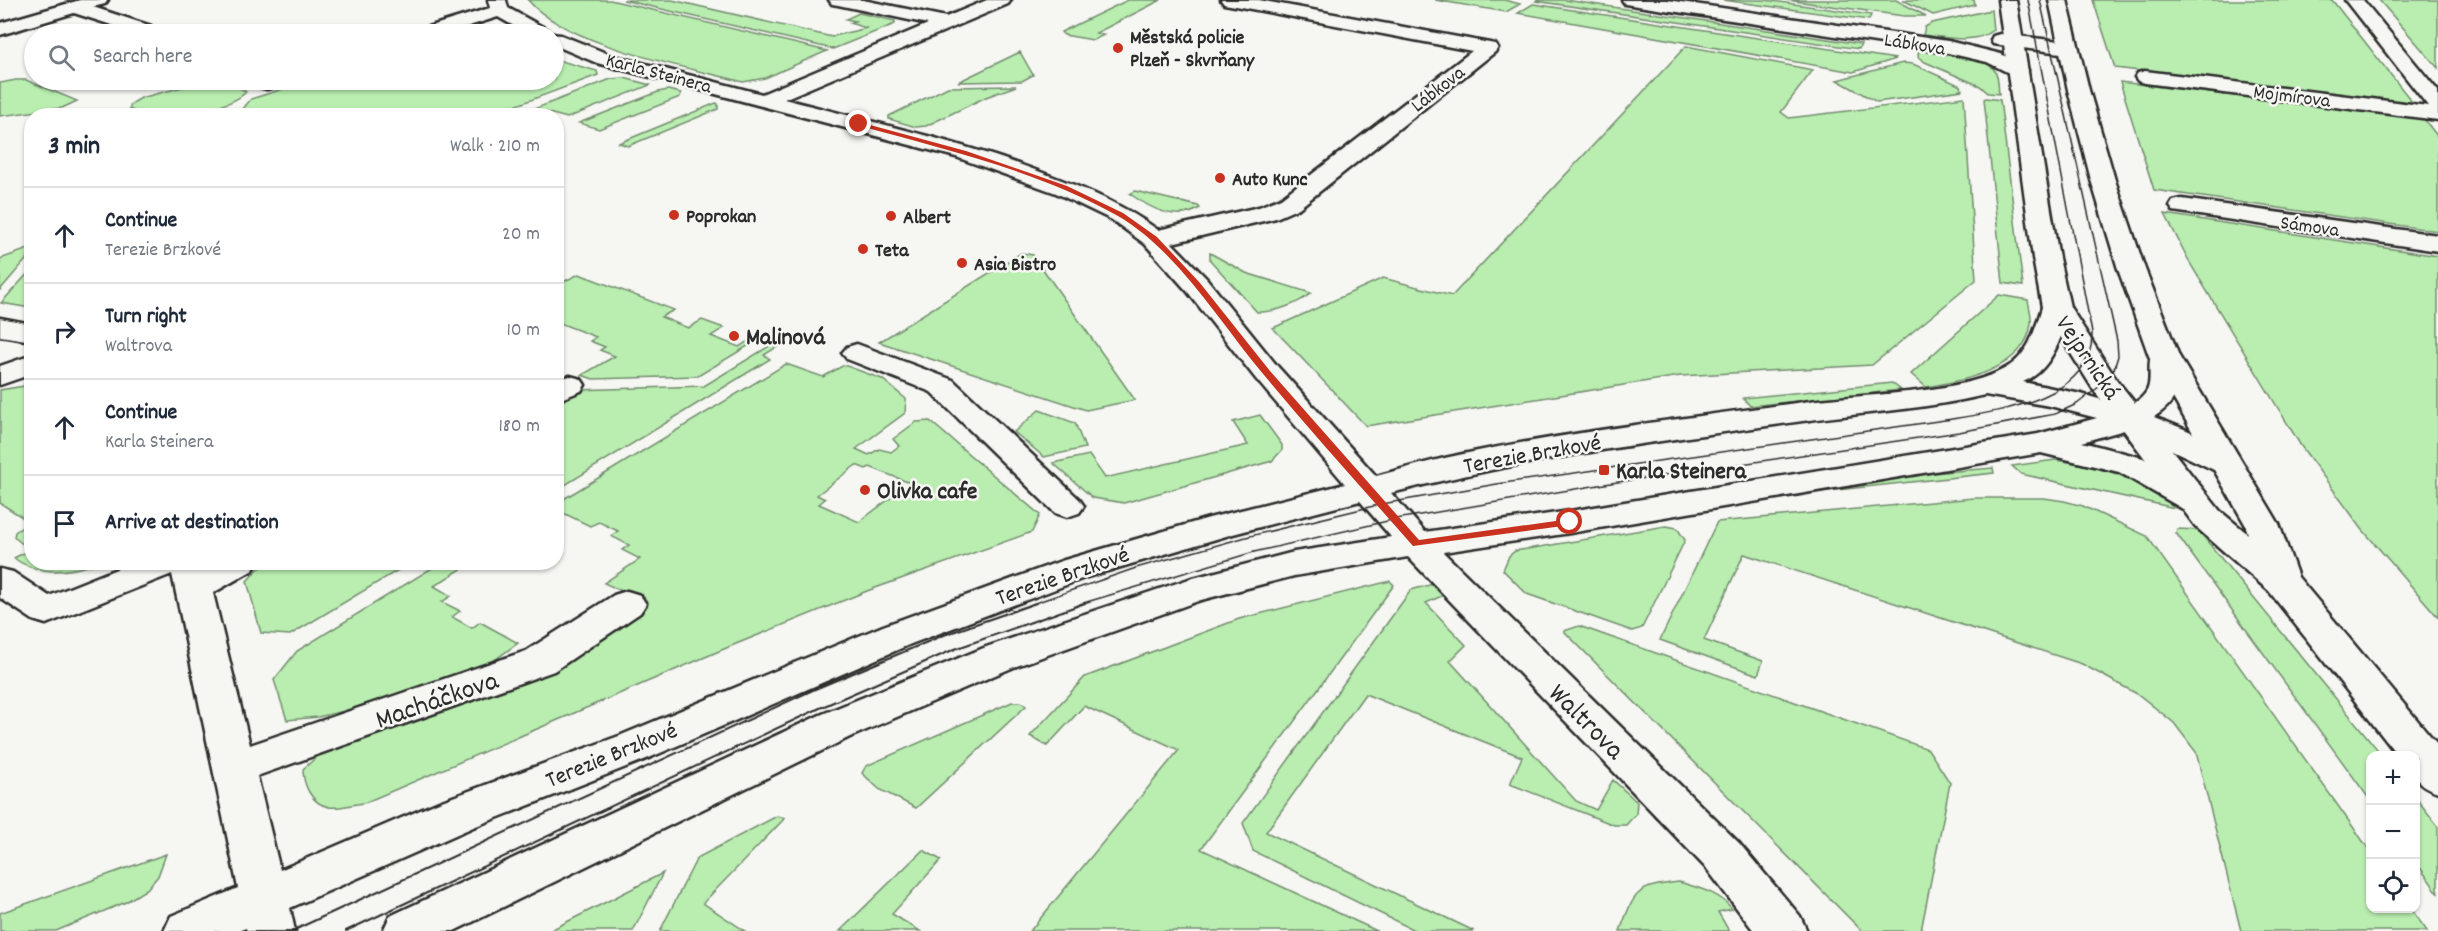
<!DOCTYPE html>
<meta charset="utf-8">
<style>
:root{--surface:#fff;--page:#f6f6f7;--text:#1f2937;--muted:#747a83;--line:#e0e1e3}
body{margin:0;font-family:Dekko,sans-serif;background:var(--page);color:var(--text)}
.controls{position:absolute;right:18px;bottom:18px;display:grid;overflow:hidden;border-radius:12px;box-shadow:0 2px 4px #0004}
.controls button{width:54px;height:54px;display:grid;place-items:center;padding:0;border:0;border-bottom:2px solid var(--line);background:var(--surface);color:var(--text);font:30px sans-serif}
.stop{position:absolute;width:18px;height:18px;margin:-14px;border:4px solid #c8321e;border-radius:50%;background:#fff}
.stop.end{background:#c8321e;border-color:#fff;box-shadow:0 2px 6px #0008}
.list{margin:0;padding:0;list-style:none}
h2{display:flex;justify-content:space-between;align-items:center;height:78px;margin:0;padding:0 24px;font-size:26px}
h2 small{font-size:20px;font-weight:400;color:var(--muted)}
.list li{display:grid;grid-template-columns:39px 1fr auto;gap:18px;align-items:center;box-sizing:border-box;height:96px;padding:0 24px;border-top:2px solid var(--line)}
.list b{display:block;font-size:22px;white-space:nowrap}
.list p{margin:0;font-size:20px;white-space:nowrap;color:var(--muted)}
.list em{font-size:20px;font-style:normal;color:var(--muted)}
.icon{flex:none;width:33px;height:33px;fill:none;stroke:currentColor;stroke-width:2;stroke-linecap:round;stroke-linejoin:round}
.map{position:relative;flex:none;width:2438px;height:931px;overflow:hidden}
.search{position:absolute;background:var(--surface);box-shadow:0 2px 4px #0004;left:24px;top:24px;width:540px;height:66px;display:flex;align-items:center;gap:15px;box-sizing:border-box;padding:0 21px;border-radius:33px;color:var(--muted);font-size:22px}
.panel{position:absolute;background:var(--surface);box-shadow:0 2px 4px #0004;left:24px;top:108px;width:540px;height:462px;border-radius:24px}
.map>svg:first-child{display:block}
.green{fill:#b9eeb0;stroke:#728c6e;stroke-width:1.5;fill-rule:evenodd}
.lines{fill:none;stroke-linecap:round;stroke-linejoin:round}
.minor-casing{stroke:#2b2b2b;stroke-width:5}
.major-casing{stroke:#2b2b2b;stroke-width:5}
.minor{fill:#f6f6f2;fill-rule:evenodd}
.major{fill:#f6f6f2;fill-rule:evenodd}
.tram-far1{stroke:#2b2b2b;stroke-width:1.5}
.tram{stroke:#2b2b2b;stroke-width:2}
.route{fill:#c8321e}
.poi-dot{fill:#c8321e;stroke:#f6f6f2;stroke-width:2}
.labels{text-anchor:middle;stroke-width:5;stroke-linejoin:round;paint-order:stroke}
.far-poi-label{font-size:20px;font-weight:bold;fill:#2b2b2b;stroke:#f6f6f2;text-anchor:start}
.far-street-label{font-size:20px;fill:#2b2b2b;stroke:#f6f6f2}
.poi-label{font-size:24px;font-weight:bold;fill:#2b2b2b;stroke:#f6f6f2;text-anchor:start}
.street-label{font-size:24px;fill:#2b2b2b;stroke:#f6f6f2}
.near-street-label{font-size:28px;fill:#2b2b2b;stroke:#f6f6f2}
</style>
<div class="map">
<svg width="2438" height="931" viewBox="0 0 2438 931">
<rect width="100%" height="100%" fill="#f6f6f2"/>
<filter id="ink" filterUnits="userSpaceOnUse"><feTurbulence type="fractalNoise" baseFrequency=".0167" numOctaves="2"/><feDisplacementMap in="SourceGraphic" scale="12" xChannelSelector="R" yChannelSelector="G"/><feConvolveMatrix kernelMatrix="1 2 1 2 8 2 1 2 1" color-interpolation-filters="sRGB"/></filter>
<g filter="url(#ink)">
<path class="green" d="M528 0H610L827 51 765 78 743 82C686 67 565 45 528 0Z
M623 0H672L832 37C844 32 855 32 866 28L850 23 855 21 846 19 859 13 895 21V24L833 49Z
M1128 0H1161L1096 33 1104 35 1093 40 1064 35 1061 32Z
M1435 0H1504L1520 4 1506 12Z
M1538 0H1565L1861 44 1859 49 1536 1Z
M1723 0H1765L1871 15 1869 20Z
M1787 0H1896L1926 16H1904Z
M1903 0H1974L1975 5 1933 15Z
M2093 0H2332L2413 103 2115 68Z
M2379 0H2438V68Z
M1533 4 1896 59 1853 72 1518 13Z
M1991 10 1993 30C1975 45 1944 37 1923 35L1925 27 1932 23Z
M1919 45C1938 49 1984 54 1995 71 1999 77 1998 87 1999 94L1988 93 1980 86 1925 62 1918 57Z
M1686 46 1813 70 1781 112 1789 118 1964 97 1976 280 1872 365 1680 376 1366 426 1273 328 1383 278 1452 296Z
M1020 52 1033 75 1022 81 958 82Z
M554 59 597 71 598 75 490 115 254 116 242 110 251 99 312 80H554Z
M1903 63 1913 64 1961 86 1962 90 1877 102 1837 80Z
M624 78 650 85 567 118 534 109 611 79Z
M16 80H26L77 101 62 108 0 116V83Z
M201 82C216 81 235 82 246 92 231 108 169 120 147 115 141 114 135 111 129 109L131 104 141 98Z
M2120 82 2424 119 2438 137V231L2154 190Z
M1016 86 986 97 926 126 916 127 889 119V116L948 87Z
M668 90 681 93 680 97 599 129 579 123 658 92Z
M1986 98 2000 100 2023 286 2003 283 1984 99Z
M716 103 718 104V109L628 146 619 143Z
M1135 191 1198 206 1200 208C1176 223 1150 208 1130 194Z
M2165 214 2438 256V617L2362 529 2301 446 2191 265Z
M31 248V254L0 290V259Z
M1021 253 1033 255 1135 400 1086 410 879 342Z
M1210 253 1246 273 1311 293C1299 304 1273 313 1257 312L1210 260Z
M31 270V308L1 303Z
M579 274 674 310 661 317 688 328 702 320 724 328 711 336 739 347 753 338 758 340 698 376 593 379 582 375 615 356 600 350 605 347 590 341 596 337 557 322V285Z
M1999 295 2028 300C2029 307 2032 316 2031 323 2026 370 1962 381 1926 387L1911 374Z
M771 345 777 347 764 355 770 359 557 490V400L576 390 704 386Z
M786 364 823 377 844 365 882 379 906 399 905 413 856 449 869 455 879 449 891 452 899 446 893 439 916 422 930 421 1040 515 1032 532 867 591 731 646 364 803C353 804 339 809 329 807 311 804 303 784 303 769L320 754 363 731 562 665 648 603 604 583 640 559 622 550 629 545 611 536 618 531 599 522 590 526 557 510V503ZM856 465 866 469 870 467 910 483 859 522 819 504 825 499 817 495Z
M1892 383 1901 390 1750 406 1743 398Z
M31 385 32 562 98 563C70 572 39 577 14 558L30 550 14 537 15 532 30 522 0 503V390Z
M1039 410 1075 423 1085 448 1044 457 1014 432Z
M1260 415 1282 445V450L1272 461 1124 503 1093 498 1053 463 1089 455 1105 478 1248 445 1233 422Z
M2055 460C2105 466 2143 480 2184 510L2021 474 2012 466Z
M1993 468 1994 473 1819 492 1812 483Z
M1974 498H2044L2064 501 2083 506 2147 536 2370 851V908L2411 909 2427 931H2241L2196 752 2174 723 2139 695 2082 664 1744 554 1704 640 1763 661 1758 675 1660 640 1717 522Z
M1666 526 1677 528 1685 540 1642 628 1632 631 1527 594 1503 570 1509 556 1515 551Z
M2177 529 2198 530 2382 755 2370 756V800L2176 533Z
M269 563V562L410 563 290 635 261 633 247 581 258 569Z
M440 563H471L434 586 451 596 442 602 460 611 452 617 472 628 480 622 518 643 496 659 470 671 344 711 318 717 287 720 274 680 297 651Z
M1390 581 1394 585 1201 849 1377 931H1030L1179 750 1084 706 1047 746 1030 736 1085 677 1239 619Z
M1433 584 1444 595 1426 603 1466 645 1450 661 1576 801 1596 810 1613 780 1637 802 1636 814 1626 825H1614L1510 784 1522 757 1365 694 1266 832 1474 931H1416L1253 851 1243 823 1411 590Z
M1579 626 1928 749 1950 783 1921 931H1862L1564 631Z
M1012 702H1021L1026 706 916 808 879 789 862 773 866 766Z
M2416 798 2438 826V893L2416 862Z
M777 816 785 818 703 903 745 931H660L697 858Z
M923 850 941 860 892 914 920 931H840Z
M166 854 158 876 147 889 126 902 56 931H0V913Z
M663 873 633 931H549Z
M1679 882C1698 888 1719 892 1732 909L1718 912 1729 931H1620C1635 891 1635 887 1679 882Z"/>
<g class="lines">
<defs>
<path id="minor" d="M80 0H108L105 4 93 7 151 26 153 30 151 34H140L74 13 0 35V23Z
M488 0H506L508 8 548 30 550 34 561 35 611 55 762 94 928 24 838 5 832 4 829 0H863L946 17 987 0H1011L1008 4 784 99C866 120 948 139 1027 167 1074 184 1118 201 1158 230L1259 207 1281 198 1472 51 1230 5 1224 4 1221 0H1259L1495 44 1498 48 1495 52 1299 208 1276 218 1172 243 1207 279 1278 367 1376 476C1406 468 1437 459 1468 453 1581 430 1696 417 1810 401 1864 394 1961 394 2006 368 2029 355 2035 330 2042 307L2046 301 2056 299 2066 301 2070 307C2062 335 2053 370 2023 382L2081 394 2127 407C2132 404 2139 401 2143 396 2156 384 2144 363 2154 350L2164 347 2174 350C2179 356 2179 360 2179 368 2179 393 2175 403 2154 417 2176 426 2230 445 2242 463L2238 470 2226 473 2214 470 2128 429 2082 442 2143 458 2207 495 2212 502 2207 509 2195 512 2183 509 2119 472 2041 453 1570 533 1443 552 1739 843 1800 916 1807 931H1754L1707 869 1408 557 1294 576 1201 600 1014 667 850 737 454 931H383L390 916 820 715 986 647 1189 579 1294 552 1391 537 1360 501 1233 534 1087 577 911 644 649 758 471 828 290 908 295 931H247L246 928 238 931H164L171 916 238 888 172 574 46 624 33 620 0 598V569L13 572 49 596 134 562H205L206 565 211 562H258L253 570 213 593 250 745 526 651 614 595 627 591 640 595 646 604 640 613 554 671 257 776 280 870 439 802 619 736 883 626 1061 561 1209 518 1345 484 1256 379 1187 291 1145 244 1112 220 1056 193 956 157 597 63 554 45V34H528L498 17 443 34H416L418 30 490 8ZM1985 395 2050 406 2097 418 2038 434 1570 511 1425 532 1391 493C1530 457 1668 440 1810 420 1869 412 1927 409 1985 395Z
M1622 0H1667L1948 41 2001 54 2025 66 2028 70 2025 74H2011L1987 62 1948 53 1631 5 1625 4Z
M2345 0H2363L2438 91V120L2145 83 2138 81 2135 77 2138 73 2145 71 2428 106Z
M2000 34 2068 42 2075 44 2078 48 2075 52 2068 54 1993 44 1991 40 1993 36Z
M246 80H289L286 84 267 89 249 84Z
M2182 199 2438 235V251L2173 211 2170 206 2173 201Z
M0 318 32 324V341L0 336Z
M857 344 953 380 1079 499 1084 506 1079 513 1067 517 1055 513 931 392 847 359 842 353 847 347Z
M32 355V374L0 385V366Z
M570 376 581 379 585 385 581 391 556 401V380Z"/>
<path id="major" d="M1998 0H2016L2059 258 2070 307 2116 379 2220 511 2248 534 2245 524 2149 356 2118 269 2091 180 2068 90 2049 0H2067L2089 90 2115 180 2145 269 2179 356 2279 524 2298 577 2438 745V792C2414 784 2416 779 2416 756H2398L2269 591 2196 527 2093 389 2042 307 2033 258Z"/>
</defs>
<use href="#minor" class="minor-casing"/>
<use href="#major" class="major-casing"/>
<use href="#minor" class="minor"/>
<use href="#major" class="major"/>
<path class="tram-far1" d="M1032 604 1136 568 1246 537 1382 504 1497 484 1945 420C1994 412 2094 401 2092 333L2028 0
M1080 604 1254 552 1396 519 1611 483 1959 432 2055 414 2077 404 2104 383 2113 372 2118 356 2117 341 2040 0"/>
<path class="tram" d="M292 931 815 689 944 635 1036 603
M346 931 822 707 955 649 1085 603"/>
</g>
</g>
<path class="route" d="M859 122 966 151 1067 186 1123 213 1157 237 1200 283 1270 371 1419 540 1570 519 1576 522 1570 525 1413 546C1363 489 1312 433 1264 375 1220 323 1178 251 1118 216 1039 171 943 149 857 125Z"/>
<g class="poi-dot">
<circle cx="1118" cy="48" r="6"/>
<circle cx="1220" cy="178" r="6"/>
<circle cx="674" cy="215" r="6"/>
<circle cx="891" cy="216" r="6"/>
<circle cx="863" cy="249" r="6"/>
<circle cx="962" cy="263" r="6"/>
<circle cx="734" cy="336" r="6"/>
<rect x="1598" y="464" width="12" height="12" rx="3"/>
<circle cx="865" cy="490" r="6"/>
</g>
<g class="labels">
<g class="far-poi-label">
<text x="1130" y="43">Městská policie<tspan x="1130" dy="23">Plzeň - Skvrňany</tspan></text>
<text x="1232" y="185">Auto Kunc</text>
<text x="686" y="222">Poprokan</text>
<text x="903" y="223">Albert</text>
<text x="875" y="256">Teta</text>
<text x="974" y="270">Asia Bistro</text>
</g>
<g class="far-street-label">
<text transform="translate(1915 43) rotate(9)" y="7">Lábkova</text>
<text transform="translate(659 72) rotate(15)" y="7">Karla Steinera</text>
<text transform="translate(1437 88) rotate(-38)" y="7">Lábkova</text>
<text transform="translate(2292 95) rotate(7)" y="7">Mojmírova</text>
<text transform="translate(2310 225) rotate(8)" y="7">Sámova</text>
</g>
<g class="poi-label">
<text x="746" y="344">Malinová</text>
<text x="1616" y="478">Karla Steinera</text>
<text x="877" y="498">Olivka cafe</text>
</g>
<g class="street-label">
<text transform="translate(2089 357) rotate(56)" y="8">Vejprnická</text>
<text transform="translate(1532 453) rotate(-10)" y="8">Terezie Brzkové</text>
<text transform="translate(1062 575) rotate(-19)" y="8">Terezie Brzkové</text>
<text transform="translate(611 754) rotate(-22)" y="8">Terezie Brzkové</text>
</g>
<g class="near-street-label">
<text transform="translate(436 698) rotate(-19)" y="10">Macháčkova</text>
<text transform="translate(1588 720) rotate(45)" y="10">Waltrova</text>
</g>
</g>
</svg>
<div class="controls">
<button>+</button>
<button>−</button>
<button><svg class="icon" aria-label="locate" viewBox="0 0 24 24"><circle cx="12" cy="12" r="6"/><path d="M12 2v4M12 18v4M2 12h4M18 12h4"/></svg></button>
</div>
<div class="stop" style="left:1570px;top:522px"></div>
<div class="stop end" style="left:859px;top:124px"></div>
<div class="search"><svg class="icon" aria-label="search" viewBox="0 0 24 24"><circle cx="10" cy="10" r="6"/><path d="M15 15l6 6"/></svg>Search here</div>
<section class="panel">
<h2>3 min<small>Walk · 210 m</small></h2>
<ul class="list">
<li><svg class="icon" aria-label="ahead" viewBox="0 0 24 24"><path d="M12 20V5M6 11l6-6 6 6"/></svg><div><b>Continue</b><p>Terezie Brzkové</p></div><em>20 m</em></li>
<li><svg class="icon" aria-label="right" viewBox="0 0 24 24"><path d="M7 20v-9h11M14 6l5 5-5 5"/></svg><div><b>Turn right</b><p>Waltrova</p></div><em>10 m</em></li>
<li><svg class="icon" aria-label="ahead" viewBox="0 0 24 24"><path d="M12 20V5M6 11l6-6 6 6"/></svg><div><b>Continue</b><p>Karla Steinera</p></div><em>180 m</em></li>
<li><svg class="icon" aria-label="arrive" viewBox="0 0 24 24"><path d="M6 21V4h12l-3 4 3 4H6"/></svg><div><b>Arrive at destination</b></div></li>
</ul>
</section>
</div>
